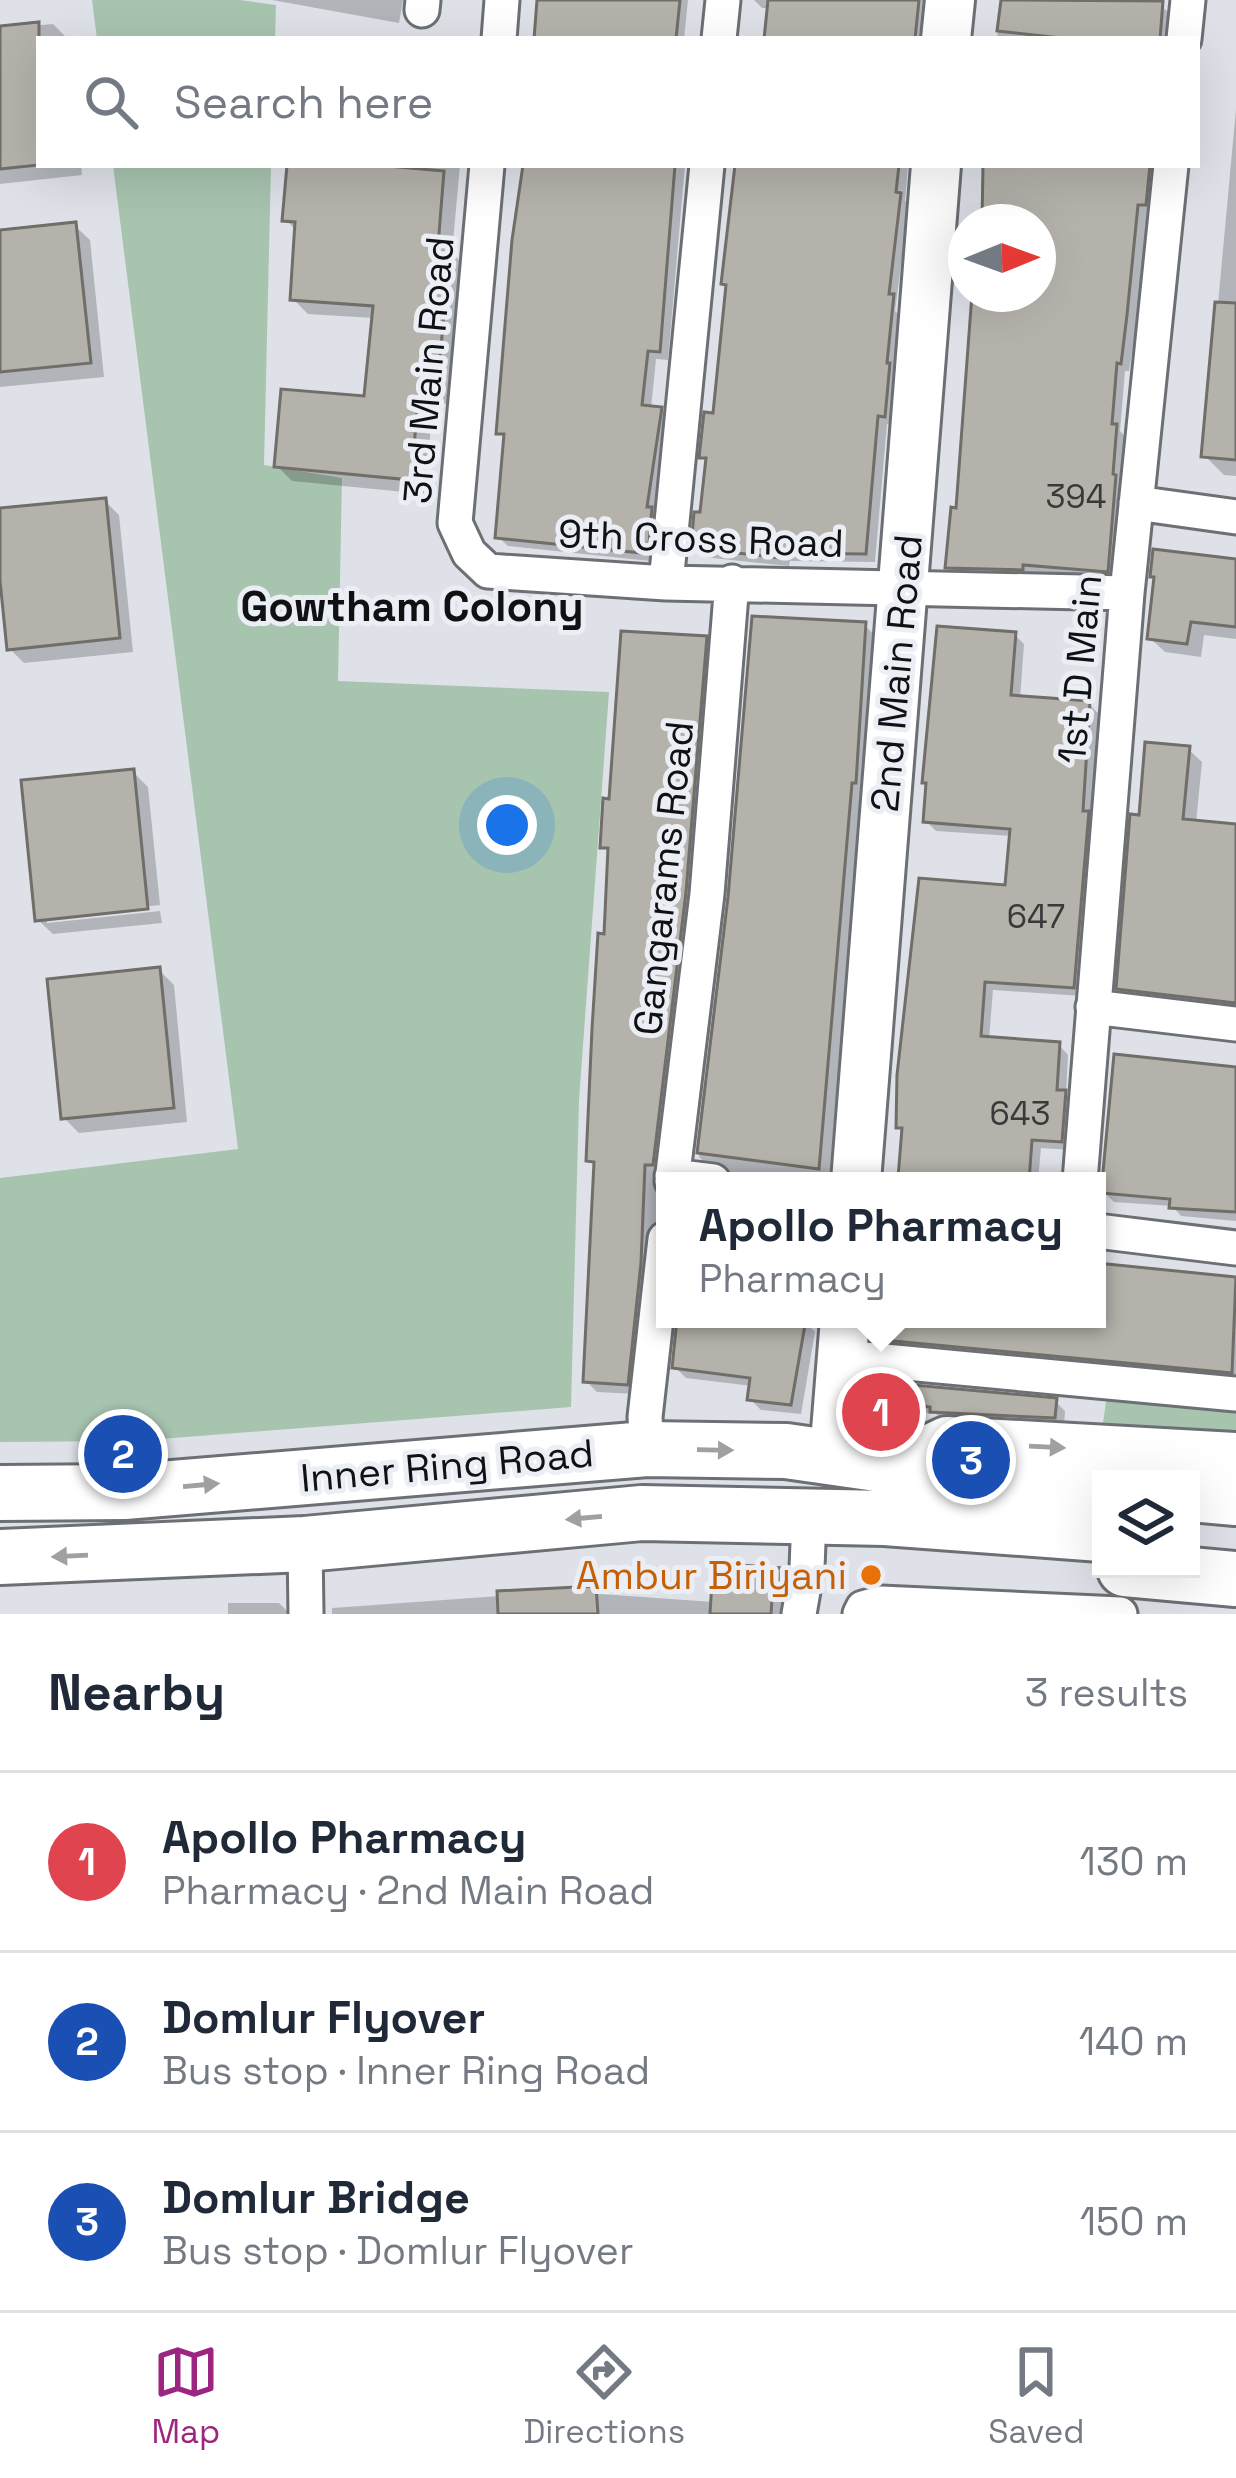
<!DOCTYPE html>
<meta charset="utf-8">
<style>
:root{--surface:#fff;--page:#f2f2f3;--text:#1f2937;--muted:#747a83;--line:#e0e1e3;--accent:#9b2580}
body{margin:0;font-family:"Space Grotesk",sans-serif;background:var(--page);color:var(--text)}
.controls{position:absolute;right:36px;bottom:36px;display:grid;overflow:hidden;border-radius:0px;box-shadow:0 12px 48px #0002}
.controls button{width:108px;height:108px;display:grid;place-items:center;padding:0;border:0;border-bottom:3px solid var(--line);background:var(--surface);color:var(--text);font:60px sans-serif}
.compass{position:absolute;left:948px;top:204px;width:108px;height:108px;border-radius:50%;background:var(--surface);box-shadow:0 12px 48px #0002;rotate:89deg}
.you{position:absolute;left:507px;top:825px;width:42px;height:42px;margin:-30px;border:9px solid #fff;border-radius:50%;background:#1a73e8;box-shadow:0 0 0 18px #1a73e833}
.badge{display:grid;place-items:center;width:78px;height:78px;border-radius:50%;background:var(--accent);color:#fff;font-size:39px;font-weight:700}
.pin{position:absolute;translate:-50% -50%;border:6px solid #fff;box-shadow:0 3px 12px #0006}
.popup{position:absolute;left:656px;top:1172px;width:450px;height:156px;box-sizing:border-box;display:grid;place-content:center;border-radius:0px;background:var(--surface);filter:drop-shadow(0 3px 9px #0005);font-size:39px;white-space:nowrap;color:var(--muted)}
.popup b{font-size:45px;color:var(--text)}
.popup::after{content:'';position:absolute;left:50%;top:100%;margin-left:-24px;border:24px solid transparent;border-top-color:var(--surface)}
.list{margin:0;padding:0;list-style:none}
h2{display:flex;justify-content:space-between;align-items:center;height:156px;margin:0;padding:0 48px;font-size:51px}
h2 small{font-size:39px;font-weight:400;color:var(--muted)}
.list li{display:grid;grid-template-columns:78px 1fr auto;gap:36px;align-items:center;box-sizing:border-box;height:180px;padding:0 48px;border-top:3px solid var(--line)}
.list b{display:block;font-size:45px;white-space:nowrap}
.list p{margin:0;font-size:39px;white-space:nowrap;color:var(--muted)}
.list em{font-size:39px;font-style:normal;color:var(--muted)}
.icon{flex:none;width:66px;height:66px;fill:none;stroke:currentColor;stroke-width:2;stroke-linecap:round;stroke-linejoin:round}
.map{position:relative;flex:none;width:1236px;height:1614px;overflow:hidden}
.search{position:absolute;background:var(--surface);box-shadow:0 12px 48px #0002;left:36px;right:36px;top:36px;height:132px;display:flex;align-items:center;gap:30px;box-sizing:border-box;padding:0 42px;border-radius:0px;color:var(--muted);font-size:45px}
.sheet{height:696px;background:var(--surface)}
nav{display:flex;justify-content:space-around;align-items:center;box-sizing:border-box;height:168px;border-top:3px solid var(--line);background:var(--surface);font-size:33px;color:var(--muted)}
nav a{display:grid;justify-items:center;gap:6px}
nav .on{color:var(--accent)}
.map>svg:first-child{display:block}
.green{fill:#a7c4af}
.shadow{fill:#0003}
.building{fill:#b5b1ab;stroke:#716d68;stroke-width:3}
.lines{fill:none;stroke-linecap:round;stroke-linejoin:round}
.street-casing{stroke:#6c6f74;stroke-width:39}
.secondary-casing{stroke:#6c6f74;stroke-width:54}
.primary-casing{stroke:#6c6f74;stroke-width:60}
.street{stroke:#fff;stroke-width:33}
.secondary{stroke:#fff;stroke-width:48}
.primary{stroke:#fff;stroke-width:54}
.oneway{fill:#9fa0a1}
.food-dot{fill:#e8710a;stroke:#ebeff5;stroke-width:4.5}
.labels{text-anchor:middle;stroke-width:10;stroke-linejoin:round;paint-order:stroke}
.number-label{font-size:33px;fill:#383939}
.street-label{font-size:39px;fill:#0f1113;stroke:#ebeff5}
.food-label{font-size:39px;fill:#c56008;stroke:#ebeff5;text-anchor:end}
.neighbourhood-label{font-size:42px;font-weight:bold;fill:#0f1113;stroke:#ebeff5}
</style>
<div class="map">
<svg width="1236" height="1614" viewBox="0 0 1236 1614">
<rect width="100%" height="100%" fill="#dee2e8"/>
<path class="green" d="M92 0H240L276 5 275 39H97Z
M113 165H271L264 465 342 478 338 681 609 692 579 1100 571 1407 135 1441 0 1442V1178L238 1149Z
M1107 1395 1236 1405V1439L1102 1430Z"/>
<path class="shadow" d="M272 0H403L399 23Z
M540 0H688L684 39H537Z
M754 0H930L926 39H767L770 8H762Z
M1001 0H1153L1171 14 1168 39H997Z
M53 24 68 39H39V165H81L82 175 0 184V29Z
M1236 109V476L1224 475 1204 455Z
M290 165H468H460L452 253 464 265 451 404 433 403 425 494 292 481 277 466 367 399 374 318 308 314 293 299 298 232 285 219Z
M525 165H685L668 360 656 359 651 409 661 410 670 420 655 515 660 520 657 552 651 551 650 561 508 546 498 537 507 440 499 432Z
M737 165H908L905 201 909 205 895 311 901 317 895 372 898 375 893 425 887 424 875 562 790 561 789 566 703 557 694 547 703 516 709 463 703 457 715 416Z
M986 165H1155L1154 213H1147L1136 326 1129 371H1125L1120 431 1126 437 1121 484 1124 487 1117 580 1031 573V578L958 576 948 567 959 511 974 294H1038V222H981Z
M75 226 90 240 104 377 0 387V233Z
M105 501 119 515 133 652 24 663 10 649 0 511Z
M1236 562V639L1204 635 1201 657 1165 652 1150 638 1157 580 1153 576Z
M864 625 875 635 866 793H862L829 1181H736L732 1172 710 1168 699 1157 731 897Z
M1015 635 1024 644 1020 699 1089 704 1099 714 1092 818 1097 823 1083 996 993 990 989 1040 1059 1045 1068 1055 1066 1094 1074 1103 1071 1150 1041 1148 1038 1181H905L902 1177 904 1132 899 1127 1008 888 1012 836 936 831 926 821Z
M705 639 716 650 661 1191 665 1203V1234L637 1394 597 1392 586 1381 596 1167 589 1160 611 854 603 846 612 802Z
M1188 749 1202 762 1196 823 1236 827V1014L1133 1001 1120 988Z
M133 772 148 787 160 905 47 917V923L160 911 162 923 53 934 38 920Z
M159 970 174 985 187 1122 79 1133 64 1118Z
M1236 1068V1221L1181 1216 1172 1206 1114 1202 1104 1192Z
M1097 1265 1236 1279V1380L885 1347 875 1337 874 1319H1097Z
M680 1319H811L810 1327 815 1332 801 1414 761 1410 750 1399 752 1386 686 1378 675 1367Z
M870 1398 1055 1401 1065 1411 1064 1426 942 1421 936 1414 880 1407Z
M780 1571 798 1589 797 1614H332V1608L595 1589 600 1594 713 1602Z
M228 1603H279L290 1614H228Z"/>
<path class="building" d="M537 0H680L676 39H534Z
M768 0H919L915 39H764Z
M1001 0 1163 1 1160 39H1070L997 31Z
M39 22V165L0 169V26Z
M287 165H376L444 171 438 246 450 247 437 391 419 390 411 480 274 467 281 389 364 396 373 306 290 300 295 222 282 221Z
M523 165H675L660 352 648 351 642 405 662 407 647 507H652L649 544 643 543 642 553 495 538 504 434H496L512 240Z
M735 165H899L896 192 901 193 889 294H894L887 363H890L885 417 878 416 866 554 781 553V558L691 548 694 512H700L706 458H699L704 412 713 413 726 285 721 284Z
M983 165H1150L1146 205H1138L1127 315 1121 364 1117 363 1112 424H1117L1113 474 1116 475 1108 572 1023 565V570L945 568 951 507 956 508 972 294H1038V222H982Z
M76 222 91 363 0 372V230Z
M1215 302 1236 303V460L1201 457Z
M106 498 120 638 7 650 0 581V508Z
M1153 549 1236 559V627L1191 622 1187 644 1147 639 1154 577H1150Z
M752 616 866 622 856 783H852L819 1169 697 1153 728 897Z
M937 626 1016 632 1011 695 1090 701 1083 811H1089L1074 988 985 982 981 1036 1060 1042 1057 1090H1066L1062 1142 1032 1140 1029 1181 898 1178 902 1128H896L897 1075 919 878 1005 885 1010 829 923 822 926 783H922Z
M621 631 707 636 686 892 653 1165H645L641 1263 628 1385 583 1382 594 1162 586 1161 592 1029 598 933 604 934 608 848H600L603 798 609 799Z
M1145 742 1190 746 1183 819 1236 824V1003L1116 989 1130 814 1139 815Z
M134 769 148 909 35 921 21 780Z
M160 967 174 1108 61 1119 47 979Z
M1114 1054 1236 1067V1212L1169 1208 1170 1199 1101 1193Z
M1097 1263 1236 1277 1232 1373 872 1339 874 1319H1097Z
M677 1319H806L791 1405 747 1400 750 1378 672 1368Z
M869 1381 1057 1398 1055 1418 930 1412V1407L867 1399Z
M713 1563 781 1568 779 1599H772L771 1614H710Z
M596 1586 598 1614H498L497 1591Z"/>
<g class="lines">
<defs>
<path id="street" d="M422 10 423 0
M499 39 502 0
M719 39 723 0
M1184 39 1188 0
M487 165 455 523 469 553 488 571 666 583 1127 593
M1136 503 1236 517
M666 583 707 165
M1093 1007 1236 1024
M672 1176 713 1181
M672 1181 707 894 732 582
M1080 1181 1127 593 1171 165
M1097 1231 1236 1248
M842 1357 1236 1394
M647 1449 645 1417 665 1239
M305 1544 306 1614
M799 1614 807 1568 809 1517
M860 1614 863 1608 881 1603 1120 1614"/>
<path id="secondary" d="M946 39 950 0
M856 1181 936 165
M834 1456 845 1319
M894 1466 947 1441 1236 1457"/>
<path id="primary" d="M0 1493 124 1492 647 1449 786 1451 975 1478 1101 1487
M1191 1494 1236 1498
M0 1557 305 1544 642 1513 885 1518 1101 1534
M1125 1569 1236 1579"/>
</defs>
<use href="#street" class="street-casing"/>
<use href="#secondary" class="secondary-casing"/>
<use href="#primary" class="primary-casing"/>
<use href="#street" class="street"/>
<use href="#secondary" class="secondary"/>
<use href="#primary" class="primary"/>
</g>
<defs><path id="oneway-solid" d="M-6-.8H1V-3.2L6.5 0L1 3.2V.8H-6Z" transform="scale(3)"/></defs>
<g class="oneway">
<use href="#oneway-solid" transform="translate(1047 1447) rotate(3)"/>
<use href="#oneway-solid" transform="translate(715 1450) rotate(1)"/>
<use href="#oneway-solid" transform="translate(201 1485) rotate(-5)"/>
<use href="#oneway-solid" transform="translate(584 1518) rotate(175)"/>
<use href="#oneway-solid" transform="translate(70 1556) rotate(177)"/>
</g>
<circle class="food-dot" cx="871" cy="1575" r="12"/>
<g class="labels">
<g class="number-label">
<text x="1076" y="508">394</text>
<text x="1036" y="928">647</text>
<text x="1020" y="1125">643</text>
</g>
<g class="street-label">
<text transform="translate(428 370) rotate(-85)" y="14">3rd Main Road</text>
<text transform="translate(701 538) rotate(2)" y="14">9th Cross Road</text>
<text transform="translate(1079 669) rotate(-85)" y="14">1st D Main</text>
<text transform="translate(896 673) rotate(-85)" y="14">2nd Main Road</text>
<text transform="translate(663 878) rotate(-84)" y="14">Gangarams Road</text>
<text transform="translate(447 1465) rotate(-5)" y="14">Inner Ring Road</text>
</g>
<g class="food-label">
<text x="847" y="1589">Ambur Biriyani</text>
</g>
<g class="neighbourhood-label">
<text x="412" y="621">Gowtham Colony</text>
</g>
</g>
</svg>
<div class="controls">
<button><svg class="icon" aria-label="layers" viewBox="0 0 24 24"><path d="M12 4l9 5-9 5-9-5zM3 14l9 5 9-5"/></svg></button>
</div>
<svg class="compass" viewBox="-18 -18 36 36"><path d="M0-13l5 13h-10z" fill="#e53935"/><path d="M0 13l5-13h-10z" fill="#747a83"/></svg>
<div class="you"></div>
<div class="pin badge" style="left:881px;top:1412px;background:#e0444e">1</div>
<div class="popup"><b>Apollo Pharmacy</b>Pharmacy</div>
<div class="pin badge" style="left:123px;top:1454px;background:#1a4fb4">2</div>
<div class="pin badge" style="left:971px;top:1460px;background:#1a4fb4">3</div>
<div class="search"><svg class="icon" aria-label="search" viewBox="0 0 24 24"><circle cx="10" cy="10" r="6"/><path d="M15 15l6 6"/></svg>Search here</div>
</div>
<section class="sheet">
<h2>Nearby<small>3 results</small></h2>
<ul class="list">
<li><span class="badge" style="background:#e0444e">1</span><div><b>Apollo Pharmacy</b><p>Pharmacy · 2nd Main Road</p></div><em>130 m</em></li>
<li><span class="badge" style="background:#1a4fb4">2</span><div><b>Domlur Flyover</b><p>Bus stop · Inner Ring Road</p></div><em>140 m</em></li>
<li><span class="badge" style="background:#1a4fb4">3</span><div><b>Domlur Bridge</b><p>Bus stop · Domlur Flyover</p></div><em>150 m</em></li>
</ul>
</section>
<nav>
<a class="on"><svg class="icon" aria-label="map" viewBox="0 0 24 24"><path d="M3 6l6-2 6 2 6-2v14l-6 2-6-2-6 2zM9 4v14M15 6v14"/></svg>Map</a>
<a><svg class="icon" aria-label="directions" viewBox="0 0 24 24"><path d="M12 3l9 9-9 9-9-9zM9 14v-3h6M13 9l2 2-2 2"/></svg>Directions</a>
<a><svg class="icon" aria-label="saved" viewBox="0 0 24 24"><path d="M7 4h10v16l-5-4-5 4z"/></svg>Saved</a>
</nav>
